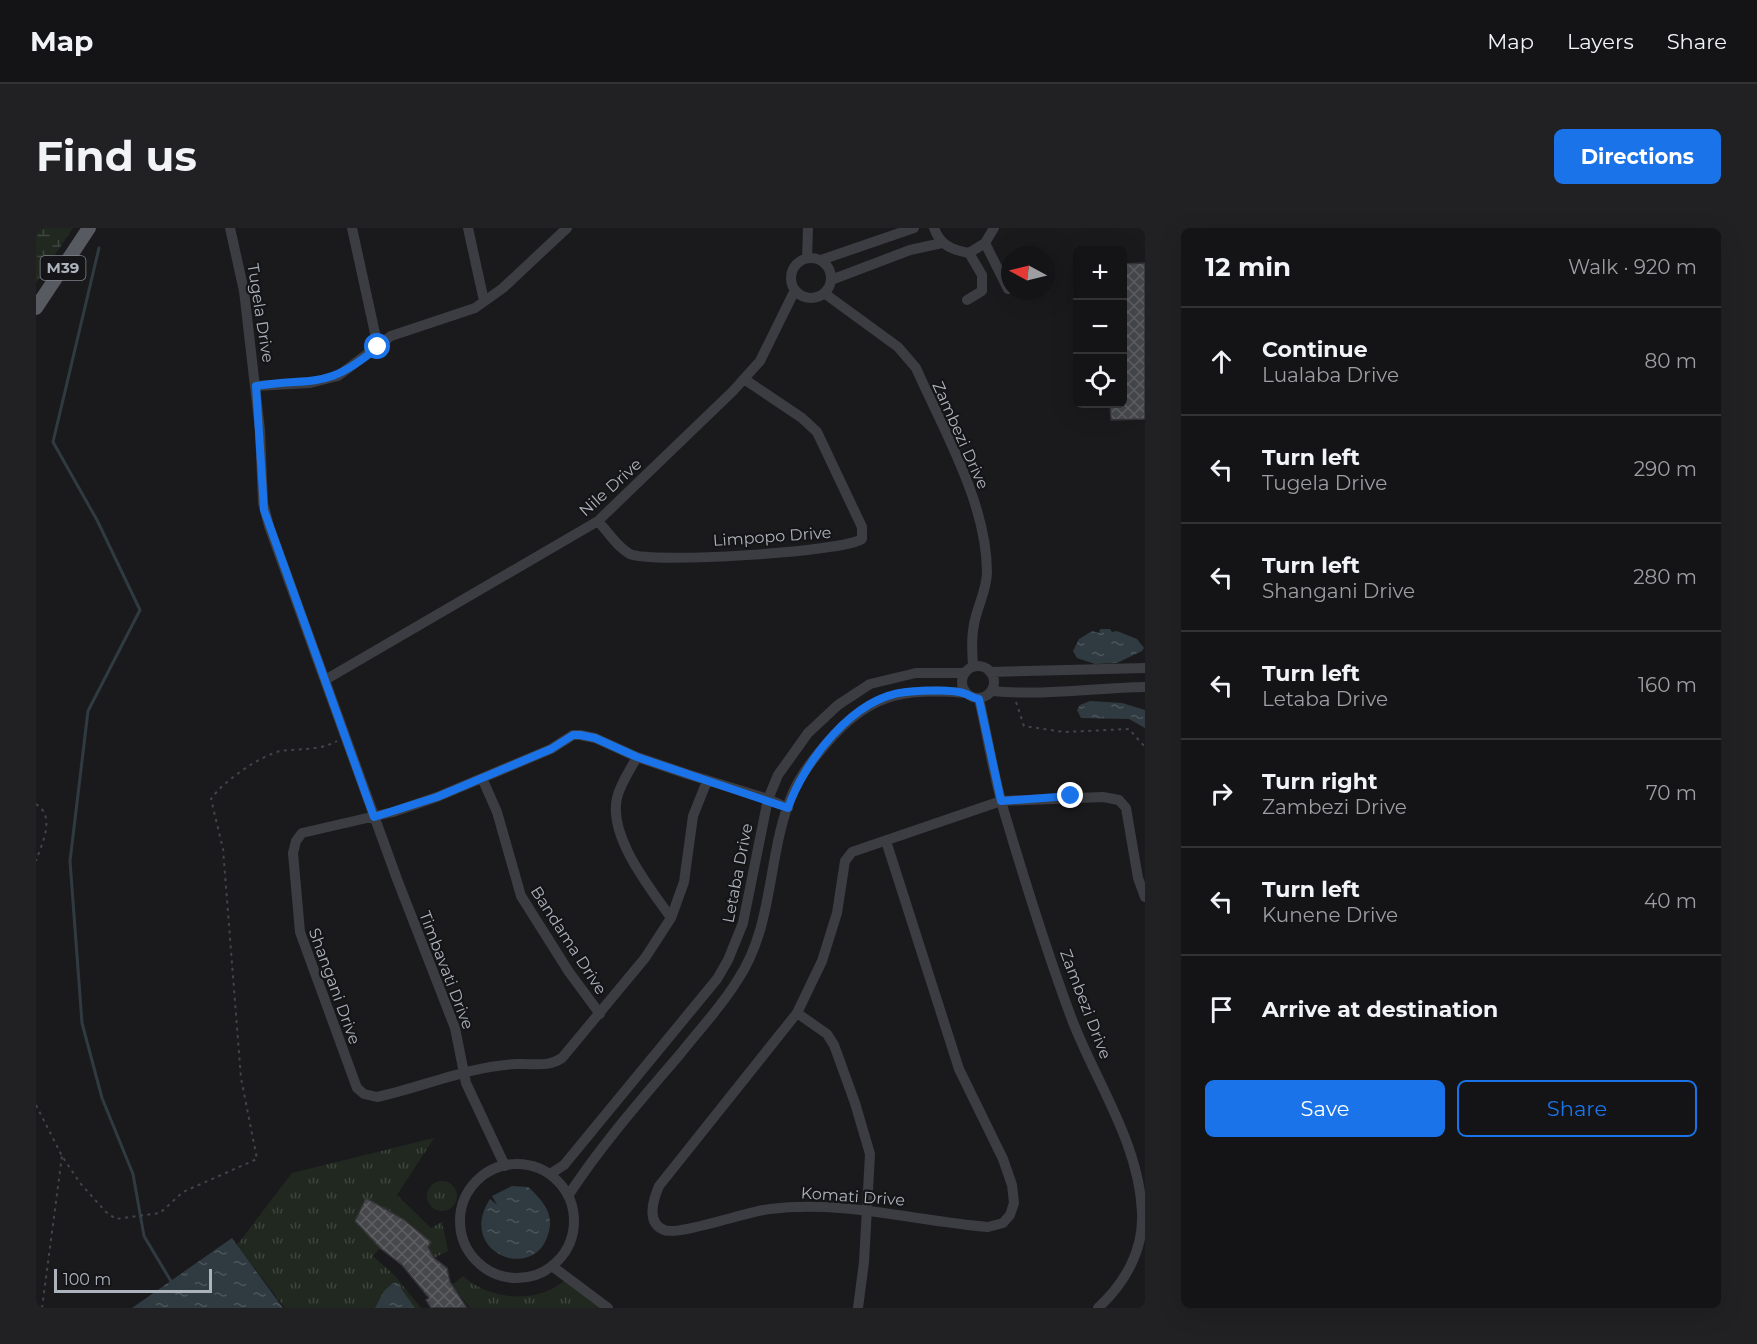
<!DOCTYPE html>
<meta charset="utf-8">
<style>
:root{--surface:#141416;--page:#212123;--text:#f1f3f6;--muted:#9d9ea1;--line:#333335;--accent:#1a73e8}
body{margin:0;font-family:Montserrat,sans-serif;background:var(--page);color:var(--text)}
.controls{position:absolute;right:18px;top:18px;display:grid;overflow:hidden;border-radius:9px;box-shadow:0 6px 24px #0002}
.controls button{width:54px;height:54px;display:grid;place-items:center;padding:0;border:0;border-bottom:2px solid var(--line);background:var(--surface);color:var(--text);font:30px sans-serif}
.compass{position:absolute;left:965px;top:18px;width:54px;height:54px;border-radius:50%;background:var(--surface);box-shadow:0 6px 24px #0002;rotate:277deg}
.scale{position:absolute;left:18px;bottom:15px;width:158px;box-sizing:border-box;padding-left:6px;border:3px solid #adb3bc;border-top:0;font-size:16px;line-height:21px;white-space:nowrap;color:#adb3bc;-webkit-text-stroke:4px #151518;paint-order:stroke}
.stop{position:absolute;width:18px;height:18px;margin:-14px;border:4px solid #1a73e8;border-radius:50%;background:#fff}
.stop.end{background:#1a73e8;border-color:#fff;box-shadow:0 2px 6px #0008}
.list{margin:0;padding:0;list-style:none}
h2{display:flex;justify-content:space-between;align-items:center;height:78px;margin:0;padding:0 24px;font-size:26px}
h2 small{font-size:20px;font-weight:400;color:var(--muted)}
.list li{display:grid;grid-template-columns:39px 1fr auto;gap:18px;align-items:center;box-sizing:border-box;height:108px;padding:0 24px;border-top:2px solid var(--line)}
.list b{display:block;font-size:22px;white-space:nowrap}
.list p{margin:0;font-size:20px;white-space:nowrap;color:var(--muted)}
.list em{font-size:20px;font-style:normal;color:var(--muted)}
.actions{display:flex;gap:12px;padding:18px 24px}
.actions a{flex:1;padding:14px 0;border:2px solid var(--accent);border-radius:9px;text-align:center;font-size:21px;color:var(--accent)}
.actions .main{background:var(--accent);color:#fff}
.icon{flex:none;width:33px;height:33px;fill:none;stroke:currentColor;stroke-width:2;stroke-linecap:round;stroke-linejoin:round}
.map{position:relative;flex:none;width:1109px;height:1080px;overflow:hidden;border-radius:9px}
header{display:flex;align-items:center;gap:36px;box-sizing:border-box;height:84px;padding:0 30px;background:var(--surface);border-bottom:2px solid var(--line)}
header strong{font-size:28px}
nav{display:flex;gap:33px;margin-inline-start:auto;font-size:21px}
.intro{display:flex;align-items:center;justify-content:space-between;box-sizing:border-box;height:144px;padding:0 36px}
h1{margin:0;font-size:42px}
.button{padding:15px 27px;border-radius:9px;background:var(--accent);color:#fff;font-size:21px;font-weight:700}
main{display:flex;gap:36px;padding:0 36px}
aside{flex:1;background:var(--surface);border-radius:9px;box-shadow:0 6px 24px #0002}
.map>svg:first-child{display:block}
.wetland{fill:url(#wetland-marsh)}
.park{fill:url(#park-tufts)}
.water{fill:url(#water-ripples)}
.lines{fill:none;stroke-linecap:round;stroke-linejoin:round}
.stream{stroke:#303b41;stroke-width:3}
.building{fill:url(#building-cross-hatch);stroke:#343438;stroke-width:1.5}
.path{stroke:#414449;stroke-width:2;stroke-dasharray:3 4.5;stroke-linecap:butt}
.minor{stroke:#3b3d42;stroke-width:10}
.major{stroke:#575a61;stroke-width:14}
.route{stroke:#1a73e8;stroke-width:8}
.labels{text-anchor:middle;stroke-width:4.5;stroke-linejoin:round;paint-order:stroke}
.shield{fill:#151518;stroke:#7f848b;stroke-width:1.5}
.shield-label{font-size:15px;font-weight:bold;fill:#adb3bc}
.street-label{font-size:16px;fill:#adb3bc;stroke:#151518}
</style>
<header>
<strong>Map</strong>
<nav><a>Map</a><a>Layers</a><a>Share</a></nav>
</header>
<div class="intro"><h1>Find us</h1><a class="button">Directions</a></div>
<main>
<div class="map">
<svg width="1109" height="1080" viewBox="0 0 1109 1080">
<defs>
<pattern id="wetland-marsh" width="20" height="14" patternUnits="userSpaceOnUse" patternTransform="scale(1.5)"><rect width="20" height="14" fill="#202820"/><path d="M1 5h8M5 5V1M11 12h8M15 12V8" fill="none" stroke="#3e453e"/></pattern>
<pattern id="park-tufts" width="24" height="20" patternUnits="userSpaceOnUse" patternTransform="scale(1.5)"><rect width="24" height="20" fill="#202820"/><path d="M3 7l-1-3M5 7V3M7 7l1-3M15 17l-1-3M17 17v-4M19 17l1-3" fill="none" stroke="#3e453e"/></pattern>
<pattern id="water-ripples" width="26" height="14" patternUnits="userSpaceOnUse" patternTransform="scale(1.5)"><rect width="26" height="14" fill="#303b41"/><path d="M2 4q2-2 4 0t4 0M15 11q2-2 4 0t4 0" fill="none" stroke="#4b555a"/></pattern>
<pattern id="building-cross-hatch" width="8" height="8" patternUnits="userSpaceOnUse" patternTransform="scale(1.5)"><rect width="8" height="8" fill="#47484c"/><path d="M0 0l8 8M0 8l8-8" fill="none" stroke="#5f6064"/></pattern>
</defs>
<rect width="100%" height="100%" fill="#1a1a1d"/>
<path class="wetland" d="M0 0H37L0 55Z"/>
<path class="park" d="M398 910 361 967 395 1000 406 994 412 1023 398 1030 392 1019 395 1014 363 988 334 972 317 995 319 993 344 1020 337 1028 359 1048 385 1080H249L201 1017 256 945Z
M391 968a15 15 0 1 1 30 0a15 15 0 1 1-30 0Z
M427 1048C455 1073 504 1077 531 1050L571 1080H434L416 1057Z"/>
<path class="water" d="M1064 401H1074L1076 404 1081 403 1101 411 1108 420 1106 423 1081 435 1059 436 1041 430 1037 423 1043 411 1056 403 1063 405Z
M1054 473 1086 475 1109 482V500L1093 491 1045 490 1041 482 1044 477Z
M476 958 492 959C505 971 518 984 513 1003 501 1057 419 1025 454 971L461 977 456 968Z
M196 1010 247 1080H96Z
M357 1055H361L379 1080H339L348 1063Z"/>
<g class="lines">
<path class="stream" d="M63 20 17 214 61 292 104 382 52 483 34 633 46 795 66 870 97 946 108 1008 136 1055"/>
</g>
<path class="building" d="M1109 35V191L1075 192 1074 176H1086V36Z
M330 970 367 991 395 1014 392 1019 398 1030 411 1040 414 1054 431 1080H395L390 1072 393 1070 366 1037 344 1020 319 993Z"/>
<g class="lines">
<path class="path" d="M980 474 988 498 1028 504 1093 501 1109 519
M0 576C20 589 6 615 0 633
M0 877 26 928 44 955 70 984 80 991 124 985 147 964 221 931 205 850 187 621 175 571C186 554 225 527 245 523 265 520 283 523 301 513
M6 1080 26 928"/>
<path class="minor" d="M194 0 208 63 224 202 227 275 233 298 361 651 419 800 430 855 469 938
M316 0 342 119
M432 0 448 73
M898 0C904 17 916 22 933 25L949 15 958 0
M949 15 972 61
M771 30 772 0
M755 50a20 20 0 1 1 40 0a20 20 0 1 1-40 0Z
M785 32 878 0
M795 52 874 22 906 15
M788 65 862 119 880 140C907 201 951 276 951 344 951 359 944 373 940 388 935 405 936 421 937 439
M931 72 946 63V47L933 25
M220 158 274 155 302 148 355 108 439 80 467 60 531 0
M562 293C571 303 582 320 594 326 615 336 807 324 826 311V299L781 204 766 190 708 151
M926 454a16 16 0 1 1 32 0a16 16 0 1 1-32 0Z
M954 444 1109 440
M289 452 562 293 697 163 724 133 759 62
M956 463C1008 468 1057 460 1109 459
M943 471C952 510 958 552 970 590 990 657 1011 724 1035 789 1059 853 1103 914 1106 984 1108 1022 1089 1055 1062 1080
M601 529C594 542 584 556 581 570 572 609 615 661 635 690
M446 550 461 584 485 668 533 744 564 786
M671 553 657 588 648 654 635 690 609 730 526 830C511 840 498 835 481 836 433 838 387 859 341 869L328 866 321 860 264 704 257 625 260 613 266 605 357 584 401 569 515 521 537 507H544L559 510 601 529 651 546 732 571 752 580
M850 613 923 841 967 931 976 957 978 975 974 987 967 995 952 999C878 993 809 972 734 981 712 983 643 1008 628 1002 610 995 617 972 623 958L761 785 786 733 801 685 809 633 816 624 965 573 1067 569 1083 572 1090 580 1102 650 1109 669
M761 785 791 806 798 817 819 875 834 926 828 1034 822 1080
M424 993a57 57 0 1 1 114 0a57 57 0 1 1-114 0Z
M514 946 528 937 681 751 692 732 707 695 732 571 742 547 772 505 802 477 834 456 880 445H929
M532 968C565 917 606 871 645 825 664 801 685 779 701 753 740 695 730 624 758 562 768 541 783 524 798 507 838 464 873 460 930 465
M516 1038 572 1080"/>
<path class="major" d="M0 80 53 0"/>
</g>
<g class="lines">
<path class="route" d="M342 119C290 162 281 149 220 158L228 282 338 589 401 569 515 521 537 507H544L559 510 601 529 752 580C768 534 817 469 870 464 883 463 918 461 930 466 935 468 937 470 943 471L965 573 1035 568"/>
</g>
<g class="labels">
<rect class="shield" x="4.5" y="28" width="45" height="24" rx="4.5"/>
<g class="shield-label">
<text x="27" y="45">M39</text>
</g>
<g class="street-label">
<text transform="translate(225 85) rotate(81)" y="6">Tugela Drive</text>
<text transform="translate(925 207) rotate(66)" y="6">Zambezi Drive</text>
<text transform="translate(574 259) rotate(-42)" y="6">Nile Drive</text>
<text transform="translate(736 308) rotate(-4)" y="6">Limpopo Drive</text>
<text transform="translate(701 645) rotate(-79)" y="6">Letaba Drive</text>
<text transform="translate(533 712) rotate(57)" y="6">Bandama Drive</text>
<text transform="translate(411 742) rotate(69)" y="6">Timbavati Drive</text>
<text transform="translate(299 758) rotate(70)" y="6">Shangani Drive</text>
<text transform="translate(1050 776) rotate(69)" y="6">Zambezi Drive</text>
<text transform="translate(817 968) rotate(4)" y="6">Komati Drive</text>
</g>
</g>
</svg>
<div class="controls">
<button>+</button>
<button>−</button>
<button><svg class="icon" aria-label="locate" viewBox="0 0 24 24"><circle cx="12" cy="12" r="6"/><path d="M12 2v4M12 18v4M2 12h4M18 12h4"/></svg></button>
</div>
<svg class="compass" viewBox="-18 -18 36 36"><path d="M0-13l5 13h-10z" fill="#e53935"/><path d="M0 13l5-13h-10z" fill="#9d9ea1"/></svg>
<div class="scale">100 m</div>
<div class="stop" style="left:342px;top:119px"></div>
<div class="stop end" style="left:1035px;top:568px"></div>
</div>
<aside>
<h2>12 min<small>Walk · 920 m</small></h2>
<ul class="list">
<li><svg class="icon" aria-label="ahead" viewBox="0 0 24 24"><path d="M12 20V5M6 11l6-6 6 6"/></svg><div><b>Continue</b><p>Lualaba Drive</p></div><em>80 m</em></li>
<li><svg class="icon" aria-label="left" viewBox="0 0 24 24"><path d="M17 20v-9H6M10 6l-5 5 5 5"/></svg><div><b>Turn left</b><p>Tugela Drive</p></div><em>290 m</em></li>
<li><svg class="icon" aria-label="left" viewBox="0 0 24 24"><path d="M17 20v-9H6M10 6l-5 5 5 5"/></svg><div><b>Turn left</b><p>Shangani Drive</p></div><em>280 m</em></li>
<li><svg class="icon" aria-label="left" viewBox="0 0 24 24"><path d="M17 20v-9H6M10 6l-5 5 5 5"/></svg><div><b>Turn left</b><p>Letaba Drive</p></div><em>160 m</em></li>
<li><svg class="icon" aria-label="right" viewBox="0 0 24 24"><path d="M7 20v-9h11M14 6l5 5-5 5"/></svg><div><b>Turn right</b><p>Zambezi Drive</p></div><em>70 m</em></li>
<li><svg class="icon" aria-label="left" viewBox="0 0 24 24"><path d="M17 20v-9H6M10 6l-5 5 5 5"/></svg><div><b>Turn left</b><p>Kunene Drive</p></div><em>40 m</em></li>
<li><svg class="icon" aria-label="arrive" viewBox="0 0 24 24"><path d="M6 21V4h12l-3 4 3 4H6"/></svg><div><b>Arrive at destination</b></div></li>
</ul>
<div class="actions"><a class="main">Save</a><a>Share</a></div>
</aside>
</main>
